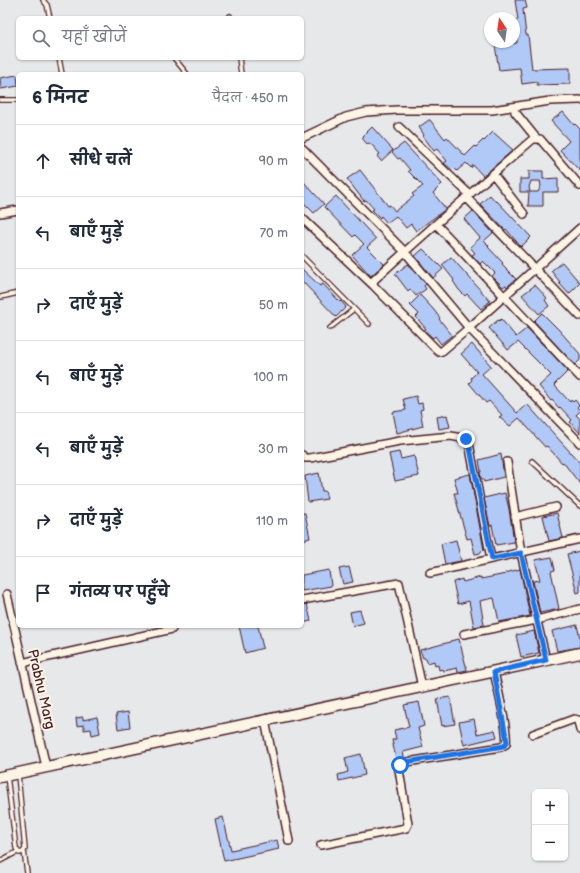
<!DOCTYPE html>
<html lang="hi">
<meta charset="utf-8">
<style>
:root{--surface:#fff;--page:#f6f6f7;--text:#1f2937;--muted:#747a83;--line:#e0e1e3}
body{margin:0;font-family:"Balsamiq Sans","Playpen Sans Deva",sans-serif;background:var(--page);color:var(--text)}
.controls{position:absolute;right:12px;bottom:12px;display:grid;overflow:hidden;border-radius:6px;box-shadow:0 1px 3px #0004}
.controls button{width:36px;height:36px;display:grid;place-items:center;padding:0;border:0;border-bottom:1px solid var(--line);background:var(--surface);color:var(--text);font:20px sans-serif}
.compass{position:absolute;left:484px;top:12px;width:36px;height:36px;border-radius:50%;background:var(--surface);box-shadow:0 1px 3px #0004;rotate:347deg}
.stop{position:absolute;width:12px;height:12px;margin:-9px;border:3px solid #1a73e8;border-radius:50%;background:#fff}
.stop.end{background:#1a73e8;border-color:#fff;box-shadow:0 1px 4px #0008}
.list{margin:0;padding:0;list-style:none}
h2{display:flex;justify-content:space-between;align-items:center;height:52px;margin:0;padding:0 16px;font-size:17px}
h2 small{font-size:13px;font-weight:400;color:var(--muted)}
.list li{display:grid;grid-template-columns:26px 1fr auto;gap:12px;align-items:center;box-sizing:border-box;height:72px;padding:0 16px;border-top:1px solid var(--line)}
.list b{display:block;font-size:15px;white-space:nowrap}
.list em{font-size:13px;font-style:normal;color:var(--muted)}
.icon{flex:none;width:22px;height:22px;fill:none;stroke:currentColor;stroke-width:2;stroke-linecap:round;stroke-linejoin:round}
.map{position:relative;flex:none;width:580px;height:873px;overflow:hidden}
.search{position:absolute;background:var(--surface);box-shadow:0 1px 3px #0004;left:16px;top:16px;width:288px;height:44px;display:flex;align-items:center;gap:10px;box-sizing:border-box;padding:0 14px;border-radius:6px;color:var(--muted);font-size:15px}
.panel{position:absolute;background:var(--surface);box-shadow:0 1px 3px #0004;left:16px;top:72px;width:288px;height:556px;border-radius:6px}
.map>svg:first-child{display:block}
.building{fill:#b1c9f7;stroke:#4a1f2b;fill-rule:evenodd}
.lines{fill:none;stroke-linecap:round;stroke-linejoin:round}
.lane-casing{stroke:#4a1f2b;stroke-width:6}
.street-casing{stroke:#4a1f2b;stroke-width:10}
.secondary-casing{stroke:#4a1f2b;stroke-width:13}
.lane{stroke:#fcf5e5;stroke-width:3.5}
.street{stroke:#fcf5e5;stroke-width:7}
.secondary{stroke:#fcf5e5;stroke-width:10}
.route{stroke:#1a73e8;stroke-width:5}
.labels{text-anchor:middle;stroke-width:4;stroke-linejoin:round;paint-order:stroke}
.street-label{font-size:14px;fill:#4a1f2b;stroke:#fcf5e5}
</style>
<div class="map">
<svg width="580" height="873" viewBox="0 0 580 873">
<rect width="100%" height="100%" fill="#e6e8ea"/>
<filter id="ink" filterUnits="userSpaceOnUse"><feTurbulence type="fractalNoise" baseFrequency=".025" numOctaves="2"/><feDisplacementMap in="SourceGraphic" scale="8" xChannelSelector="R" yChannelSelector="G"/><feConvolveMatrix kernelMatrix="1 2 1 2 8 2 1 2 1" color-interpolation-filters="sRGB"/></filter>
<g filter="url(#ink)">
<path class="building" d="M515 0H525L527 8 523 9 526 35H528L532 69 570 68V84L537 85V82L522 84 520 68 499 70 495 45 517 43 515 20H518Z
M17 75 18 86 1 89 0 78Z
M563 112 574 125 575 124 580 129V171L560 150 569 141 551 121Z
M429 120H430L445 139 447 137 465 156 475 146 476 147 483 140 484 141 493 132 513 150 483 176 473 165 471 168 466 163 457 171 454 168 452 170 444 163 447 161 437 149 434 151 423 136 424 135 419 127Z
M372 127 393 150 381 161 377 156 380 154 372 145 369 143 367 144 362 138 364 137 363 136Z
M404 143 442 184 433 193 446 209 416 231 411 224 406 228 396 216 387 223 381 216 380 218 372 210 374 209 366 200 364 201 347 179 360 170 388 206 390 205 395 211 414 196 412 194 423 186 408 171 410 170 400 158 398 159 392 152Z
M529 171H543V179L558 178V192H543V206H528L529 192H520V179H529ZM531 181H540L541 186 538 192H530L529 187Z
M302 180 324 204 314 213 302 201Z
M490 195 496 202 497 201 531 237 521 247 506 229 505 230 480 204Z
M336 196 376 239 367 247 384 264 371 276 352 255 364 244 355 235 353 237 324 207Z
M473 211 493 233 484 241 489 246 488 247 503 263 502 264 507 269H506L516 279 507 287 506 285 503 287 492 276 495 273 483 261 480 264 472 255 475 253 470 247 480 238 464 219Z
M423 249 443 269 433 278 415 256Z
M451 257 490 301 481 309 467 294 465 296 459 290 453 281 454 280 442 265Z
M562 262 580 283 569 294 559 283 560 282 551 271Z
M408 264 426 284 424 286 426 289 416 296 410 289 408 291 395 274Z
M302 269 320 286 323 284 340 302 341 301 346 307 336 317 302 281Z
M535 285 547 298 545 300 549 306 539 314 522 295Z
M420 295 433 309 440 318 439 319 452 335 441 344 435 336 433 338 424 330 426 329 416 317 419 314 410 305Z
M542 313 559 330 580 354V360L575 365 534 321Z
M501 319 516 337 527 328 568 371 554 385 570 402 571 400 573 402 575 400 579 405 577 407 580 411 576 415 580 419V433L570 422 572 420 560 407 559 408 552 400 551 401 539 386 551 375 518 342 508 350 489 328 498 320 499 321Z
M472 344 491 366 482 374 508 403 517 413 527 404 580 463V484L563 462 562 463 547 446 545 447 519 418 510 426 499 417 502 415 489 401 486 403 469 383 472 380 471 378 477 372 461 354Z
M416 396 418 404 422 403 423 409 420 410 423 426 397 433 393 412 406 410 403 399Z
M447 415 450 427 439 429 437 417Z
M399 452 401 459 414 456 419 476 395 481 389 454Z
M501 454 504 477 484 482 483 479H481L480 472H481L479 460Z
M319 473 322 491H325L327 499 308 502 305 476Z
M470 474 484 550 481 551V553L475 554 471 538 467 539 454 493H458L454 478Z
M505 493 509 509 514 542 496 545 492 525 490 526 484 498Z
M302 513H305L310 538 302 540Z
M557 513 563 538 549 541 543 516Z
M456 540 461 561 445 564 441 544Z
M580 551V592L577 593 567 554Z
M552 557 555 570 551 571 559 609 540 613 533 581 540 580 535 560Z
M349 567 353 582 343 584 339 569Z
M520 569 530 616 499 622 494 598 480 601 484 625 474 627 469 601 458 604 453 582 462 579 463 582 481 577V579L506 574 505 573Z
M329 570 331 586 302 591V575Z
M307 604 311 621 302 623V605Z
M360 610 364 623 353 626 350 612Z
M577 625 580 638V647L557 651 552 631Z
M239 626H258L263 648 245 653Z
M534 631 539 653 521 657 516 635Z
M459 639 467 670 458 672 457 668 444 671 443 669 439 670 438 665 435 666 434 661 428 663 426 658H423L420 650 450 642V641Z
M450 697 455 724 442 726 437 699Z
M419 702 424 726 418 728 423 747 403 752 404 757 396 759 392 740 396 739 394 730 409 727 404 705Z
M128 712 130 727 118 729 116 714Z
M83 717V720L97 717 100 733 92 735 91 729 84 730V725L77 726 76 718Z
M474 719 477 734 495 730 497 737 464 745 459 722Z
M361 754 365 775 339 781 338 775 348 772 345 758Z
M223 817 231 850 277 840 279 849 224 861 215 819Z"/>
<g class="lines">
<defs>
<path id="lane" d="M43 0 47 5 50 18
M230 16 231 18
M59 58 62 74
M174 58 187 74
M239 58 241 74
M0 100H18
M302 256 369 324
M1 297 18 293
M330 328 354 309
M532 461 580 506
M7 776 16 848 19 853 23 852 25 849 18 775
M24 851 27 873
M0 861 17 852"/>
<path id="street" d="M515 112 536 138
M399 127 469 194
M302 138 346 117 366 112 397 110H492L550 101 580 100
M302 148 405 252 469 328 442 351 439 352 374 286 373 283 374 280C426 232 480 185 533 139H540L580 186
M493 174 524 214
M466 197 580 316
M0 213 18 210
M302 218 373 285
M436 224 580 377
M580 228 469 328 580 443
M302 455 305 458H310L400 441 451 436 466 439 469 443 491 559
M507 462 521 553 546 660
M515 517 556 507
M430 573 580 539
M7 594 46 767
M302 600 399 583 422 687
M464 634 537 620 580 609
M22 663 172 629
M265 720 289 841
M533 734 574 719 578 720 580 730
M321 845 406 828 408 824 399 770 400 765 401 763 501 747 506 744C509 733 497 686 494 672"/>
<path id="secondary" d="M0 777 580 653"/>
</defs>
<use href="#lane" class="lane-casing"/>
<use href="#street" class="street-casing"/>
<use href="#secondary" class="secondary-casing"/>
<use href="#lane" class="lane"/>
<use href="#street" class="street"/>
<use href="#secondary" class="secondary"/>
</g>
</g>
<g class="lines" filter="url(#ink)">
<path class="route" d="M400 765 406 762 504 746 507 742 494 672 546 660 521 553 492 559 469 443 466 439"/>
</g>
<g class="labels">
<g class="street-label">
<text transform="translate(42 689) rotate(77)" y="5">Prabhu Marg</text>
</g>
</g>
</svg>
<div class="controls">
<button>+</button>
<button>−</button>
</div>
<svg class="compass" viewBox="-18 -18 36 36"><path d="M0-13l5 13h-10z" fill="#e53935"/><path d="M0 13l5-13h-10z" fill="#747a83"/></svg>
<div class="stop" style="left:400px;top:765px"></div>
<div class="stop end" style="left:466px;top:439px"></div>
<div class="search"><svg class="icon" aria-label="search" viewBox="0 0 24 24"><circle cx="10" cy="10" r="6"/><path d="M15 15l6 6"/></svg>यहाँ खोजें</div>
<section class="panel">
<h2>6 मिनट<small>पैदल · 450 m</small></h2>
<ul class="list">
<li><svg class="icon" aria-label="ahead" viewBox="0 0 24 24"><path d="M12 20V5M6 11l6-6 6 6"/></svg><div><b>सीधे चलें</b></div><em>90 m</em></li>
<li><svg class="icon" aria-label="left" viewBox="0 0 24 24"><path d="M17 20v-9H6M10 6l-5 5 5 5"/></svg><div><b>बाएँ मुड़ें</b></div><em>70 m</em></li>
<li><svg class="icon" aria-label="right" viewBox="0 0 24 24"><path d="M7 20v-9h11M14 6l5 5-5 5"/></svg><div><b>दाएँ मुड़ें</b></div><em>50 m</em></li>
<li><svg class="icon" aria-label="left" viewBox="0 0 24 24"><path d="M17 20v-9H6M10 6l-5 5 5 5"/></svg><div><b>बाएँ मुड़ें</b></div><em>100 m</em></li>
<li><svg class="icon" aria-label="left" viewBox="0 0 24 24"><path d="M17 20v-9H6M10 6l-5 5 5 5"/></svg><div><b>बाएँ मुड़ें</b></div><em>30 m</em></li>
<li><svg class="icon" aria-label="right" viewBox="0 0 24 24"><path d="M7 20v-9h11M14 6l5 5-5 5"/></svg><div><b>दाएँ मुड़ें</b></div><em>110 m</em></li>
<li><svg class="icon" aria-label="arrive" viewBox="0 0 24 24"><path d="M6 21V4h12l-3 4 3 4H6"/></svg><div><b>गंतव्य पर पहुँचे</b></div></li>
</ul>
</section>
</div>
